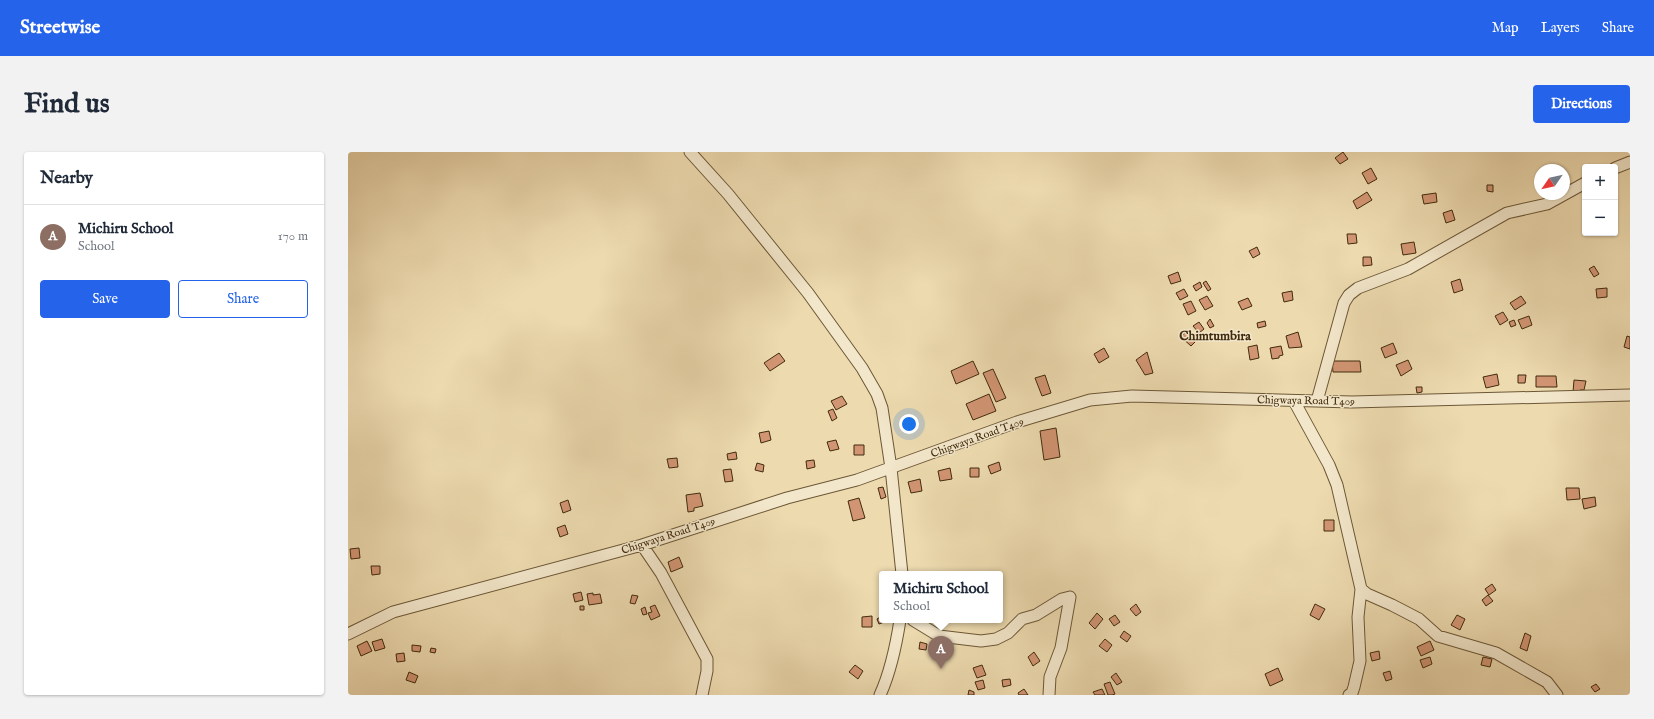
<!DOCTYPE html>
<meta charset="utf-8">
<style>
:root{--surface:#fff;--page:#f2f2f3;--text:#1f2937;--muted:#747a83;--line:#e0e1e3;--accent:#2563eb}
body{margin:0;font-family:"IM FELL English",serif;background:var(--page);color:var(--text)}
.controls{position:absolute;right:12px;top:12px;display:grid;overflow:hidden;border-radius:4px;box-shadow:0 1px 3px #0004}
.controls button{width:36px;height:36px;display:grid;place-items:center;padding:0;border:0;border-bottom:1px solid var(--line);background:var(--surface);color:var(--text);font:20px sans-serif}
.compass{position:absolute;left:1186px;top:12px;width:36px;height:36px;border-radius:50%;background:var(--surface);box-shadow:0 1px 3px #0004;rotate:236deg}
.you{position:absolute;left:561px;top:272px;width:14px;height:14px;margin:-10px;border:3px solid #fff;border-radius:50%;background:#1a73e8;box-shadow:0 0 0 6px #1a73e833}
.badge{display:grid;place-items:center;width:26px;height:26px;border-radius:50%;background:var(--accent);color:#fff;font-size:13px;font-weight:700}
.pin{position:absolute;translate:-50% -33px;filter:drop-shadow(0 1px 2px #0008)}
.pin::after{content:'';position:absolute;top:21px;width:14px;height:12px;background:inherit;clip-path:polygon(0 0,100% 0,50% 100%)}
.popup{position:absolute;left:531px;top:419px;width:124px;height:52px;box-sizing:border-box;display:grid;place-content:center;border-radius:4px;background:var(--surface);filter:drop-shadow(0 1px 3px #0005);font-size:13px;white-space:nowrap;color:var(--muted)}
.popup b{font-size:15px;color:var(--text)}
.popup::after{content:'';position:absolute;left:50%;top:100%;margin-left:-8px;border:8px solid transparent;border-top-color:var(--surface)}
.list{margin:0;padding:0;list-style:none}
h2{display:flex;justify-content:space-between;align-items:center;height:52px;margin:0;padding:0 16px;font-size:17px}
h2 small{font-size:13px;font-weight:400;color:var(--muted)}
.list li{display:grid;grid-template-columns:26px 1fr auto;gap:12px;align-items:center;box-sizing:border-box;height:64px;padding:0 16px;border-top:1px solid var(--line)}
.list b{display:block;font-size:15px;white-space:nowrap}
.list p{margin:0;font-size:13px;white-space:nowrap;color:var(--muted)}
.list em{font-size:13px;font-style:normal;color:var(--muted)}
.actions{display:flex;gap:8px;padding:12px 16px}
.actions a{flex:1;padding:9px 0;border:1px solid var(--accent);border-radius:4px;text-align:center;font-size:14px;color:var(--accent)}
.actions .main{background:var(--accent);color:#fff}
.map{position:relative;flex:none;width:1282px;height:543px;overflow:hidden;border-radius:4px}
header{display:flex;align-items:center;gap:24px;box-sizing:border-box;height:56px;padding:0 20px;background:var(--accent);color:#fff}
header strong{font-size:19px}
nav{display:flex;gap:22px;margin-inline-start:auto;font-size:14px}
.intro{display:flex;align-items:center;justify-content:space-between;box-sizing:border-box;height:96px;padding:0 24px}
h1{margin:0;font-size:28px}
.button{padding:10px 18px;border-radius:4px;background:var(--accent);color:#fff;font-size:14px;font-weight:700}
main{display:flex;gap:24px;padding:0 24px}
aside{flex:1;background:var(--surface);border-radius:4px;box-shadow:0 1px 3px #0004}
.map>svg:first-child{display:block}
.building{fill:#d29573;stroke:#412b0e}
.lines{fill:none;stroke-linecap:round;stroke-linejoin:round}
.minor-casing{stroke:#6c5736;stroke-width:13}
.minor{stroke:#f3e7cb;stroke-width:11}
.labels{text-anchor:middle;stroke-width:3;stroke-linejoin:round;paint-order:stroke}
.street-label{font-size:11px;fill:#412b0e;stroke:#f3e7cb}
.quarter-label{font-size:13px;font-weight:bold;fill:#412b0e;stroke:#f3e7cb}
</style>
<header>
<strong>Streetwise</strong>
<nav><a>Map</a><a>Layers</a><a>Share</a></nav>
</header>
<div class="intro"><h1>Find us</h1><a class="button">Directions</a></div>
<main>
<aside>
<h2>Nearby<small></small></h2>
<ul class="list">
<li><span class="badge" style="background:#8d6e63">A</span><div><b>Michiru School</b><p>School</p></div><em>170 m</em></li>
</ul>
<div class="actions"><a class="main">Save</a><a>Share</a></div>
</aside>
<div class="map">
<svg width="1282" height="543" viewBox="0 0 1282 543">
<rect width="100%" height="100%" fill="#eddaaf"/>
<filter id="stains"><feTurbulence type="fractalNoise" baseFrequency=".005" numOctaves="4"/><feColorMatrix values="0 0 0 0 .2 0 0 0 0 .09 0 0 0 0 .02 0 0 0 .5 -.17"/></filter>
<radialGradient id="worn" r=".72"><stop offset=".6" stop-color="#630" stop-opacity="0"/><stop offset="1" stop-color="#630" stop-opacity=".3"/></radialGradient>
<path class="building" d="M995 0 1000 7 992 12 987 6Z
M1023 16 1029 27 1020 32 1014 21Z
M1139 33H1145V40L1139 39Z
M1019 40 1024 48 1009 57 1005 49Z
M1088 41 1089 50 1076 52 1074 43Z
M1104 58 1107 68 1098 71 1095 61Z
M999 82H1008L1009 91 1000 92Z
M1066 90 1068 101 1055 103 1053 92Z
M909 95 912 102 905 106 901 99Z
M1015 105H1023L1024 113 1015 114Z
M1246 114 1251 122 1246 125 1241 117Z
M830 120 833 129 823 132 820 124Z
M1112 127 1115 138 1106 141 1103 130Z
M858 129 863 137 860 139 855 131Z
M852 130 854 135 848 139 845 134Z
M1259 136V145L1249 146 1248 137Z
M836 137 840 144 832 148 828 141Z
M944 139 945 148 936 150 934 141Z
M859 144 865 154 857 158 851 148Z
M1173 144 1178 151 1167 158 1162 151Z
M900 146 904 154 894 158 890 150Z
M843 149 848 159 840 163 835 152Z
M1155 160 1160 168 1152 173 1147 164Z
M1181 164 1184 173 1174 177 1170 168Z
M862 167 866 174 862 176 859 171Z
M1166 168 1168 173 1163 175 1161 170Z
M917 169 918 174 910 176 909 171Z
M851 170 856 177 851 181 845 174Z
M838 179 849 188 843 194 833 185Z
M950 180 954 195 941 196 938 184Z
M1279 184 1282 185V197L1276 195Z
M1045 191 1049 201 1037 206 1033 196Z
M909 193 911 206 902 208 900 195Z
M933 194 935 203 931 204V206L924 207 922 196Z
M756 196 761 205 751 211 746 202Z
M799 200 805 221 797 223 788 208Z
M431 201 437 209 422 219 416 211Z
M1060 208 1064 217 1053 224 1048 213Z
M625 209 631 222 608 232 603 219Z
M984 209H1012L1013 220H985Z
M645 217 658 246 648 250 635 221Z
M1149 222 1151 233 1138 236 1135 225Z
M697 223 703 241 694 244 687 226Z
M1170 223H1178L1177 231H1170Z
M1188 224H1208L1209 235H1188Z
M1226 228 1238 229 1236 238H1232V241L1225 240Z
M1068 235H1074V240L1069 241Z
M641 242 648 259 625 268 618 252Z
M494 244 499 252 488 258 483 249Z
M485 257 489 266 484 269 480 259Z
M708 276 712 305 696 308 692 279Z
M421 279 423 288 413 291 411 281Z
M488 288 491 297 482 299 479 290Z
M506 293H516V303H506Z
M388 300 389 307 380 308 379 302Z
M329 306 330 315 321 316 319 307Z
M466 308 467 315 459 317 458 309Z
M651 310 653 318 643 322 640 314Z
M409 311 416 313 415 320 407 318Z
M602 316 604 327 592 329 590 319Z
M622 316H631V325H622Z
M383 317 385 329 377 330 375 318Z
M572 327 574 339 563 341 560 330Z
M535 335 538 345 533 347 530 336Z
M1218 336H1231L1232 347 1219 348Z
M352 341 355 354 346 356V359L340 360 338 343Z
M1247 345 1248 354 1236 357 1234 347Z
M511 346 517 366 505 369 500 349Z
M220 348 223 358 215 361 212 351Z
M976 368H986V379H976Z
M217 373 220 382 212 385 209 376Z
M11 396 12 406 3 407 2 397Z
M331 405 335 415 323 420 320 410Z
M23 414H32V422L24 423Z
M1144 432 1148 438 1141 443 1137 437Z
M233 440 235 448 227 450 225 442Z
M245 441V443L252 442 254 451 241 453 239 442Z
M284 443 290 444 287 452 282 451Z
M1140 443 1145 449 1138 454 1134 448Z
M788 452 793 460 788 464 782 457Z
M967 452 977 457 971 468 962 463Z
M307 453 312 464 303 468 300 461 304 460 302 455Z
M232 454H236V458H232Z
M297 455 299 462 295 463 293 457Z
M749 461 755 467 747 477 741 471Z
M767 463 772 470 766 474 761 467Z
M1109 463 1117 467 1112 478 1103 473Z
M524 464V475H514V465Z
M534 464V468L539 469 531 472 529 467Z
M776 479 783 484 779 490 772 485Z
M1177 481 1183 484 1179 499 1172 496Z
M34 487 37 496 27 499 24 490Z
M757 487 764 493 759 500 751 494Z
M19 489 24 499 13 504 9 494Z
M1082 489 1086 498 1073 504 1069 495Z
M572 490 579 492 578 498 571 497Z
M64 493 73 494 72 500 64 499Z
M83 496 88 497 87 501 82 500Z
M1031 499 1032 507 1024 509 1022 501Z
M686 500 692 509 685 514 680 505Z
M56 501 57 509 49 510 48 502Z
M1082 505 1084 512 1075 516 1072 508Z
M1135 505 1144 507 1142 515 1133 513Z
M507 513 515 519 510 527 501 520Z
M634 513 638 523 629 526 625 516Z
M930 516 935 528 922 534 917 522Z
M1042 519 1044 527 1038 529 1035 521Z
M61 520 70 524 67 531 58 528Z
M768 521 774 530 769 533 763 525Z
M662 527 663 533 655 535 654 528Z
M635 528 637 536 630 538 627 530Z
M762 530 767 542 764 543H760L756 532Z
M1248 532 1252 537 1247 540 1243 535Z
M676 537 680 543H671L670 541Z
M754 537 757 543H747L745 540Z
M621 538 626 540V543H620Z"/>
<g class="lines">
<defs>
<path id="minor" d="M342 0 380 42 460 141 514 216 529 242 534 256 543 316 554 422
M1267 16 1282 10
M946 249 981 313 989 333 1013 437 1019 442 1044 453 1071 467 1090 484 1148 501 1199 530 1209 543
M969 249 996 151 1001 143 1010 136 1060 117 1159 61 1199 52 1237 31
M294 393 313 421 359 507V519L354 543
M565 468 591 484 633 489 648 487 660 481 674 467 688 463 714 447 722 445 713 496 702 525 701 543
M0 482 45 460 294 393 439 346 509 328 669 270 742 248 784 244 1004 250 1282 243
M532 543C543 519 548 494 552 468
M1001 543 1004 541 1006 535 1012 509 1010 465 1013 437"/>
</defs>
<use href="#minor" class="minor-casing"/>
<use href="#minor" class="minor"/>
</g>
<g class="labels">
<g class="street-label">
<text transform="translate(958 248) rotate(1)" y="4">Chigwaya Road T409</text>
<text transform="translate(629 285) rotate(-20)" y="4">Chigwaya Road T409</text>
<text transform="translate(320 383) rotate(-18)" y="4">Chigwaya Road T409</text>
</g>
<g class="quarter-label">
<text x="867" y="188">Chimtumbira</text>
</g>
</g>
<rect width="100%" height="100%" filter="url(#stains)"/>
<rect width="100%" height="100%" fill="url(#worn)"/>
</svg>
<div class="controls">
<button>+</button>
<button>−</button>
</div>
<svg class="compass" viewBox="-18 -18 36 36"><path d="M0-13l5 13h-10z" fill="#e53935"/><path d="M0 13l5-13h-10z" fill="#747a83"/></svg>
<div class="you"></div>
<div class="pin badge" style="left:593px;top:517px;background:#8d6e63">A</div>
<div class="popup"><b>Michiru School</b>School</div>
</div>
</main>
